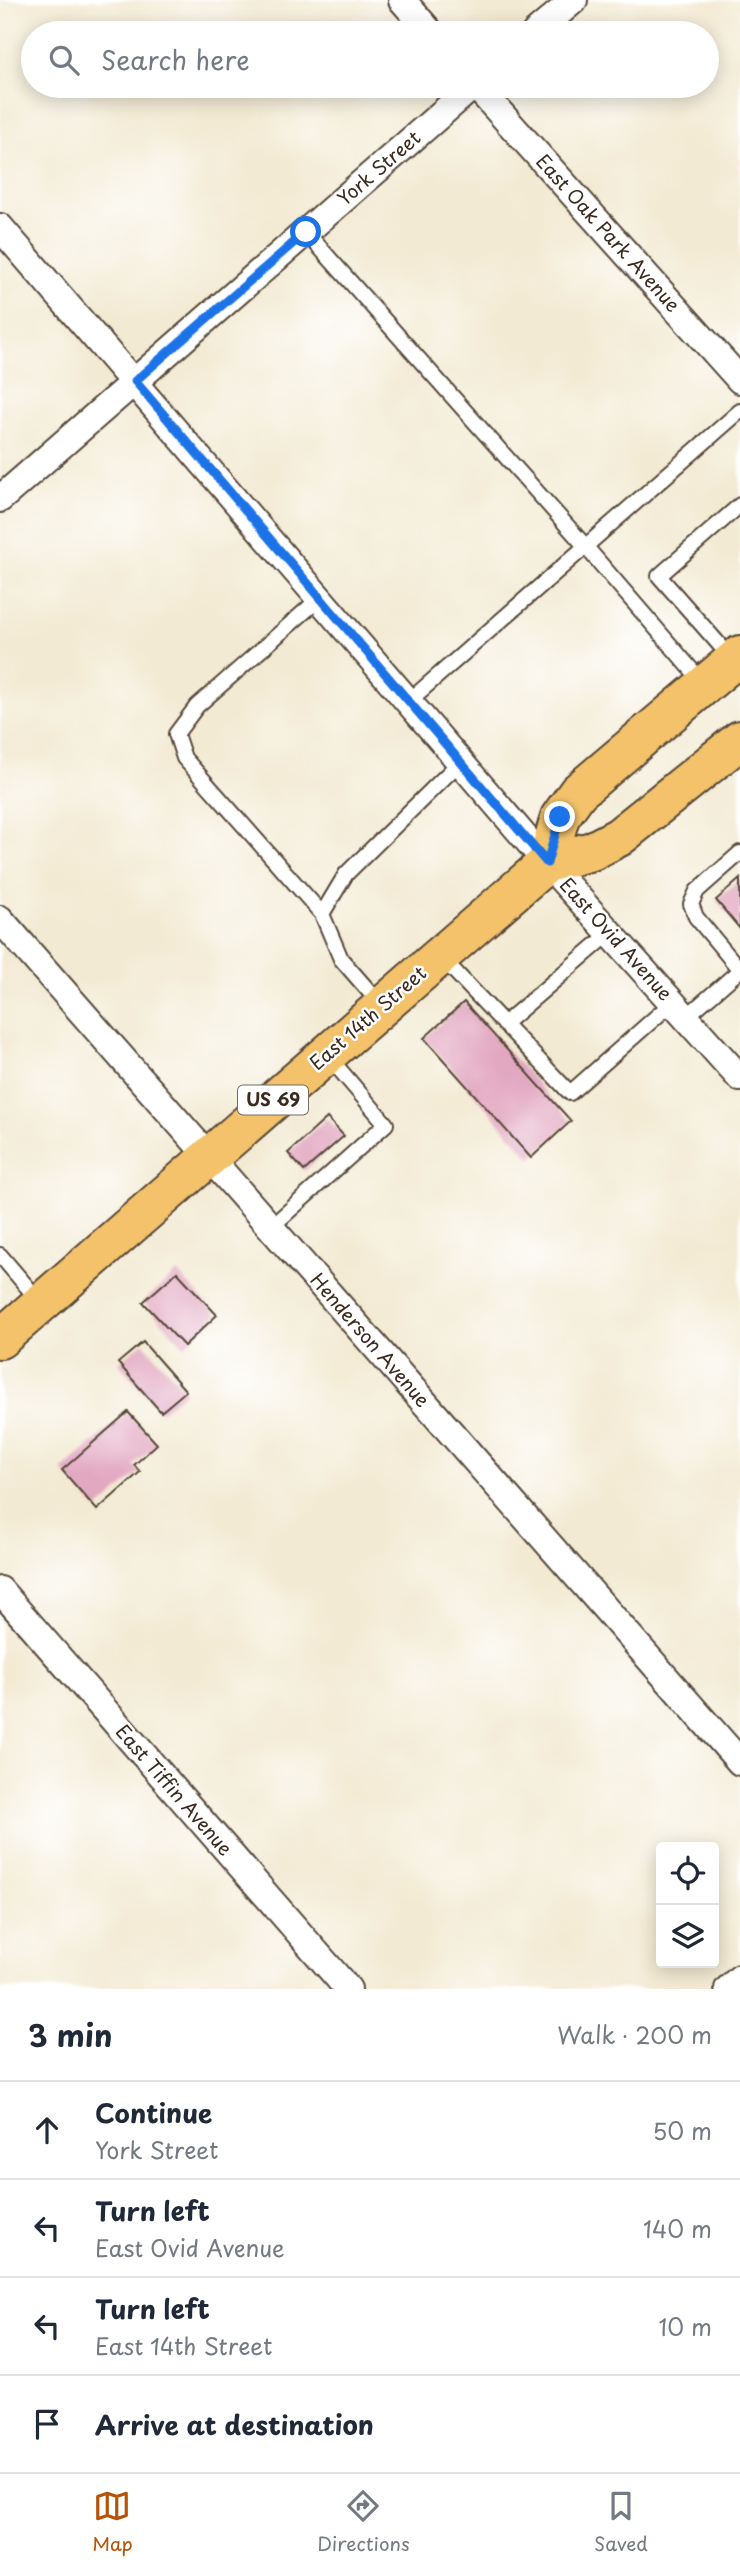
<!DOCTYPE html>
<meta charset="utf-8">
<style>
:root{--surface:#fff;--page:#f6f6f7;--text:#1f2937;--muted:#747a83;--line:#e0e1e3;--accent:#b45309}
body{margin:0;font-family:"Playpen Sans",sans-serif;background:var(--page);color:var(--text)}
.controls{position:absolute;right:21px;bottom:21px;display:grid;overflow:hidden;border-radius:7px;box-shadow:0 4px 18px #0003}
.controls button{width:63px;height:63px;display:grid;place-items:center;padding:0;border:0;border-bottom:2px solid var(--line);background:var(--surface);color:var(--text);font:35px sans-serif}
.stop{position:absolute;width:21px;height:21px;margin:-16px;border:5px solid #1a73e8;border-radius:50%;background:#fff}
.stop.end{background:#1a73e8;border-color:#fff;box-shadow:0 2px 7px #0008}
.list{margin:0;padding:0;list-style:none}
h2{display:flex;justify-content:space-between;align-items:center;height:91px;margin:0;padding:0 28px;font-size:30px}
h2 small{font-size:23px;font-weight:400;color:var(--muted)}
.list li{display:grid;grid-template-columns:46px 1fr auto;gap:21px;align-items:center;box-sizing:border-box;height:98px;padding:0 28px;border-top:2px solid var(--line)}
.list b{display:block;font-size:26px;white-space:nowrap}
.list p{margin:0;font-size:23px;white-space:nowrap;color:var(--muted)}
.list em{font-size:23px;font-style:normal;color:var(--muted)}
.icon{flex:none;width:38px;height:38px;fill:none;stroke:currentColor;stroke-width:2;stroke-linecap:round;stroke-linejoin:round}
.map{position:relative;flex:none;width:740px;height:1989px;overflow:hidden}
.search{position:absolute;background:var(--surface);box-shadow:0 4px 18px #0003;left:21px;right:21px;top:21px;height:77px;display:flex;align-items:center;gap:18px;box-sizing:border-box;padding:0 24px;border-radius:38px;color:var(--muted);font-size:26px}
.sheet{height:483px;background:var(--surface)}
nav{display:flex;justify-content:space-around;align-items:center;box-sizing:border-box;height:98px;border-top:2px solid var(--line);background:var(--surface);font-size:19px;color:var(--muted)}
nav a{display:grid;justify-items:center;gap:4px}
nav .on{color:var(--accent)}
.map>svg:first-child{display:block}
.building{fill:#e2a7c1}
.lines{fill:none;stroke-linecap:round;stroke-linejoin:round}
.service-casing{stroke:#574739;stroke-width:18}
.minor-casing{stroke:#574739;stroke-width:30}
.primary-casing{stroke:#574739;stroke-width:42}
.service{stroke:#fff;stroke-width:14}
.minor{stroke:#fff;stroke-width:26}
.primary{stroke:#f3c26a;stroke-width:38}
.route{stroke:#1a73e8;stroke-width:9}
.labels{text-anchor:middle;stroke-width:5;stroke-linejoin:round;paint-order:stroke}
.shield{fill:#fff;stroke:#766a62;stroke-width:2}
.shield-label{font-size:18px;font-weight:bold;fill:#3b2a1e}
.street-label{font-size:19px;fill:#3b2a1e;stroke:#fff}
</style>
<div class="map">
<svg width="740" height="1989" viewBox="0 0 740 1989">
<rect width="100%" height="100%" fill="#fff"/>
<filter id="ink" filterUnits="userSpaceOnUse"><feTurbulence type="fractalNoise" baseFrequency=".0143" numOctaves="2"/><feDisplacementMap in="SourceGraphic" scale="14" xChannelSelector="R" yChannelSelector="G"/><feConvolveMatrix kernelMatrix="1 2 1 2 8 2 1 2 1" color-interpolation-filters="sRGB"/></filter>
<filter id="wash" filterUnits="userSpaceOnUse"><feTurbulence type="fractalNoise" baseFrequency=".00686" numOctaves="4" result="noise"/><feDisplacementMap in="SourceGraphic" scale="28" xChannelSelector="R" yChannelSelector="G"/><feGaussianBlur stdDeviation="1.57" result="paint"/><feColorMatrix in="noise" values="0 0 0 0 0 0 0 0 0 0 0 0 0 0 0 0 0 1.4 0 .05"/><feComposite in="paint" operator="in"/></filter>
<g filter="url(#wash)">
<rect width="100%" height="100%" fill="#f3ead3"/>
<g id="blocks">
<path class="building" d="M740 879V929L716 900Z
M464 1002 571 1121 531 1158 424 1038Z
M327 1118 344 1136 304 1171 288 1153Z
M177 1272 217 1315 184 1346 143 1302Z
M143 1342 186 1391 161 1412 118 1363Z
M128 1412 157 1444 134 1465 140 1472 97 1510 62 1470Z"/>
</g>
</g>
<g filter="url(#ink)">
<use href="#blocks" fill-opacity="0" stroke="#574739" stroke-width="2"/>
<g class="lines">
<defs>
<path id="service" d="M306 232 586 547 704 684
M320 598 197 706 176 734 184 758 322 914
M732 659 659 576 740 505
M409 701 740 411
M740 853 697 891 691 904 696 917 740 970
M441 957 570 1093 673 1002
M381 1005 341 959 322 914 346 874 461 761
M686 1017 740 970
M504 1024 610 933
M271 1227 386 1124 328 1056
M0 1255 40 1302"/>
<path id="minor" d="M402 0 431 33
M535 33 574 0
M476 86 740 380
M0 227 547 863 740 1078
M0 499 473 86
M0 919 740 1762
M0 1590 348 1989
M728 1989 740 1978"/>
<path id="primary" d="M547 863 560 817 578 792 740 655
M0 1339 547 863 592 851 619 837 740 740"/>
</defs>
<use href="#service" class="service-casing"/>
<use href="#minor" class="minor-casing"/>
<use href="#primary" class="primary-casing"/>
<use href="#service" class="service"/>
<use href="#minor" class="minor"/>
<use href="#primary" class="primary"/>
</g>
</g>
<g class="lines" filter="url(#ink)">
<path class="route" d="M306 232 135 381 547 863 560 817"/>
</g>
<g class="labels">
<rect class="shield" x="238" y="1085.5" width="70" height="29" rx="5"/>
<g class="shield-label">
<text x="273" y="1106">US 69</text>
</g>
<g class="street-label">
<text transform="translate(379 168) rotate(-41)" y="7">York Street</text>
<text transform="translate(608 233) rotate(48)" y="7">East Oak Park Avenue</text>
<text transform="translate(616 939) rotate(48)" y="7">East Ovid Avenue</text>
<text transform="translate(368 1018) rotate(-41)" y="7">East 14th Street</text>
<text transform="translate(370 1340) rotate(49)" y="7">Henderson Avenue</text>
<text transform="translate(174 1790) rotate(49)" y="7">East Tiffin Avenue</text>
</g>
</g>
</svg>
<div class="controls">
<button><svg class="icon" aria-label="locate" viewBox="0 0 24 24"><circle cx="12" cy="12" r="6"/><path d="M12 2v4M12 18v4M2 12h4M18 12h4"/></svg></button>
<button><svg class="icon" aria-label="layers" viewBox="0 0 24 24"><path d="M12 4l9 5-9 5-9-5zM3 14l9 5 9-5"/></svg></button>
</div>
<div class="stop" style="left:306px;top:232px"></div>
<div class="stop end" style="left:560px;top:817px"></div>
<div class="search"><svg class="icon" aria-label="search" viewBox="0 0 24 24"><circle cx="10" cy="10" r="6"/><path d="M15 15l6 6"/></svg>Search here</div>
</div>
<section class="sheet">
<h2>3 min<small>Walk · 200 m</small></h2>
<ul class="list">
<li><svg class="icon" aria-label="ahead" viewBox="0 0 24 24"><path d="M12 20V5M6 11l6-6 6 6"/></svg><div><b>Continue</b><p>York Street</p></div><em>50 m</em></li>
<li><svg class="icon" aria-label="left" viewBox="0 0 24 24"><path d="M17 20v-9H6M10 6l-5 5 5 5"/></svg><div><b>Turn left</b><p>East Ovid Avenue</p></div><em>140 m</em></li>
<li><svg class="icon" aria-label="left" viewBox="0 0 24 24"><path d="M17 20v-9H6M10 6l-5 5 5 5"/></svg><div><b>Turn left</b><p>East 14th Street</p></div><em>10 m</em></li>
<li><svg class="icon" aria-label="arrive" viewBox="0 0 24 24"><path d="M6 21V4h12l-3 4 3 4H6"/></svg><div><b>Arrive at destination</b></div></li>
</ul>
</section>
<nav>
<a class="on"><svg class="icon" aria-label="map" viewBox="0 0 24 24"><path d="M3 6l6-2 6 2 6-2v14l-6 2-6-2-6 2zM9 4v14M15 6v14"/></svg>Map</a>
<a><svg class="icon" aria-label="directions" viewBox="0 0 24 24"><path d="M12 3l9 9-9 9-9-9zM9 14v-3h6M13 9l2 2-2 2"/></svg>Directions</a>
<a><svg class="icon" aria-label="saved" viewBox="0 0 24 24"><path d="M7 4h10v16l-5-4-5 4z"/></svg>Saved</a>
</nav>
